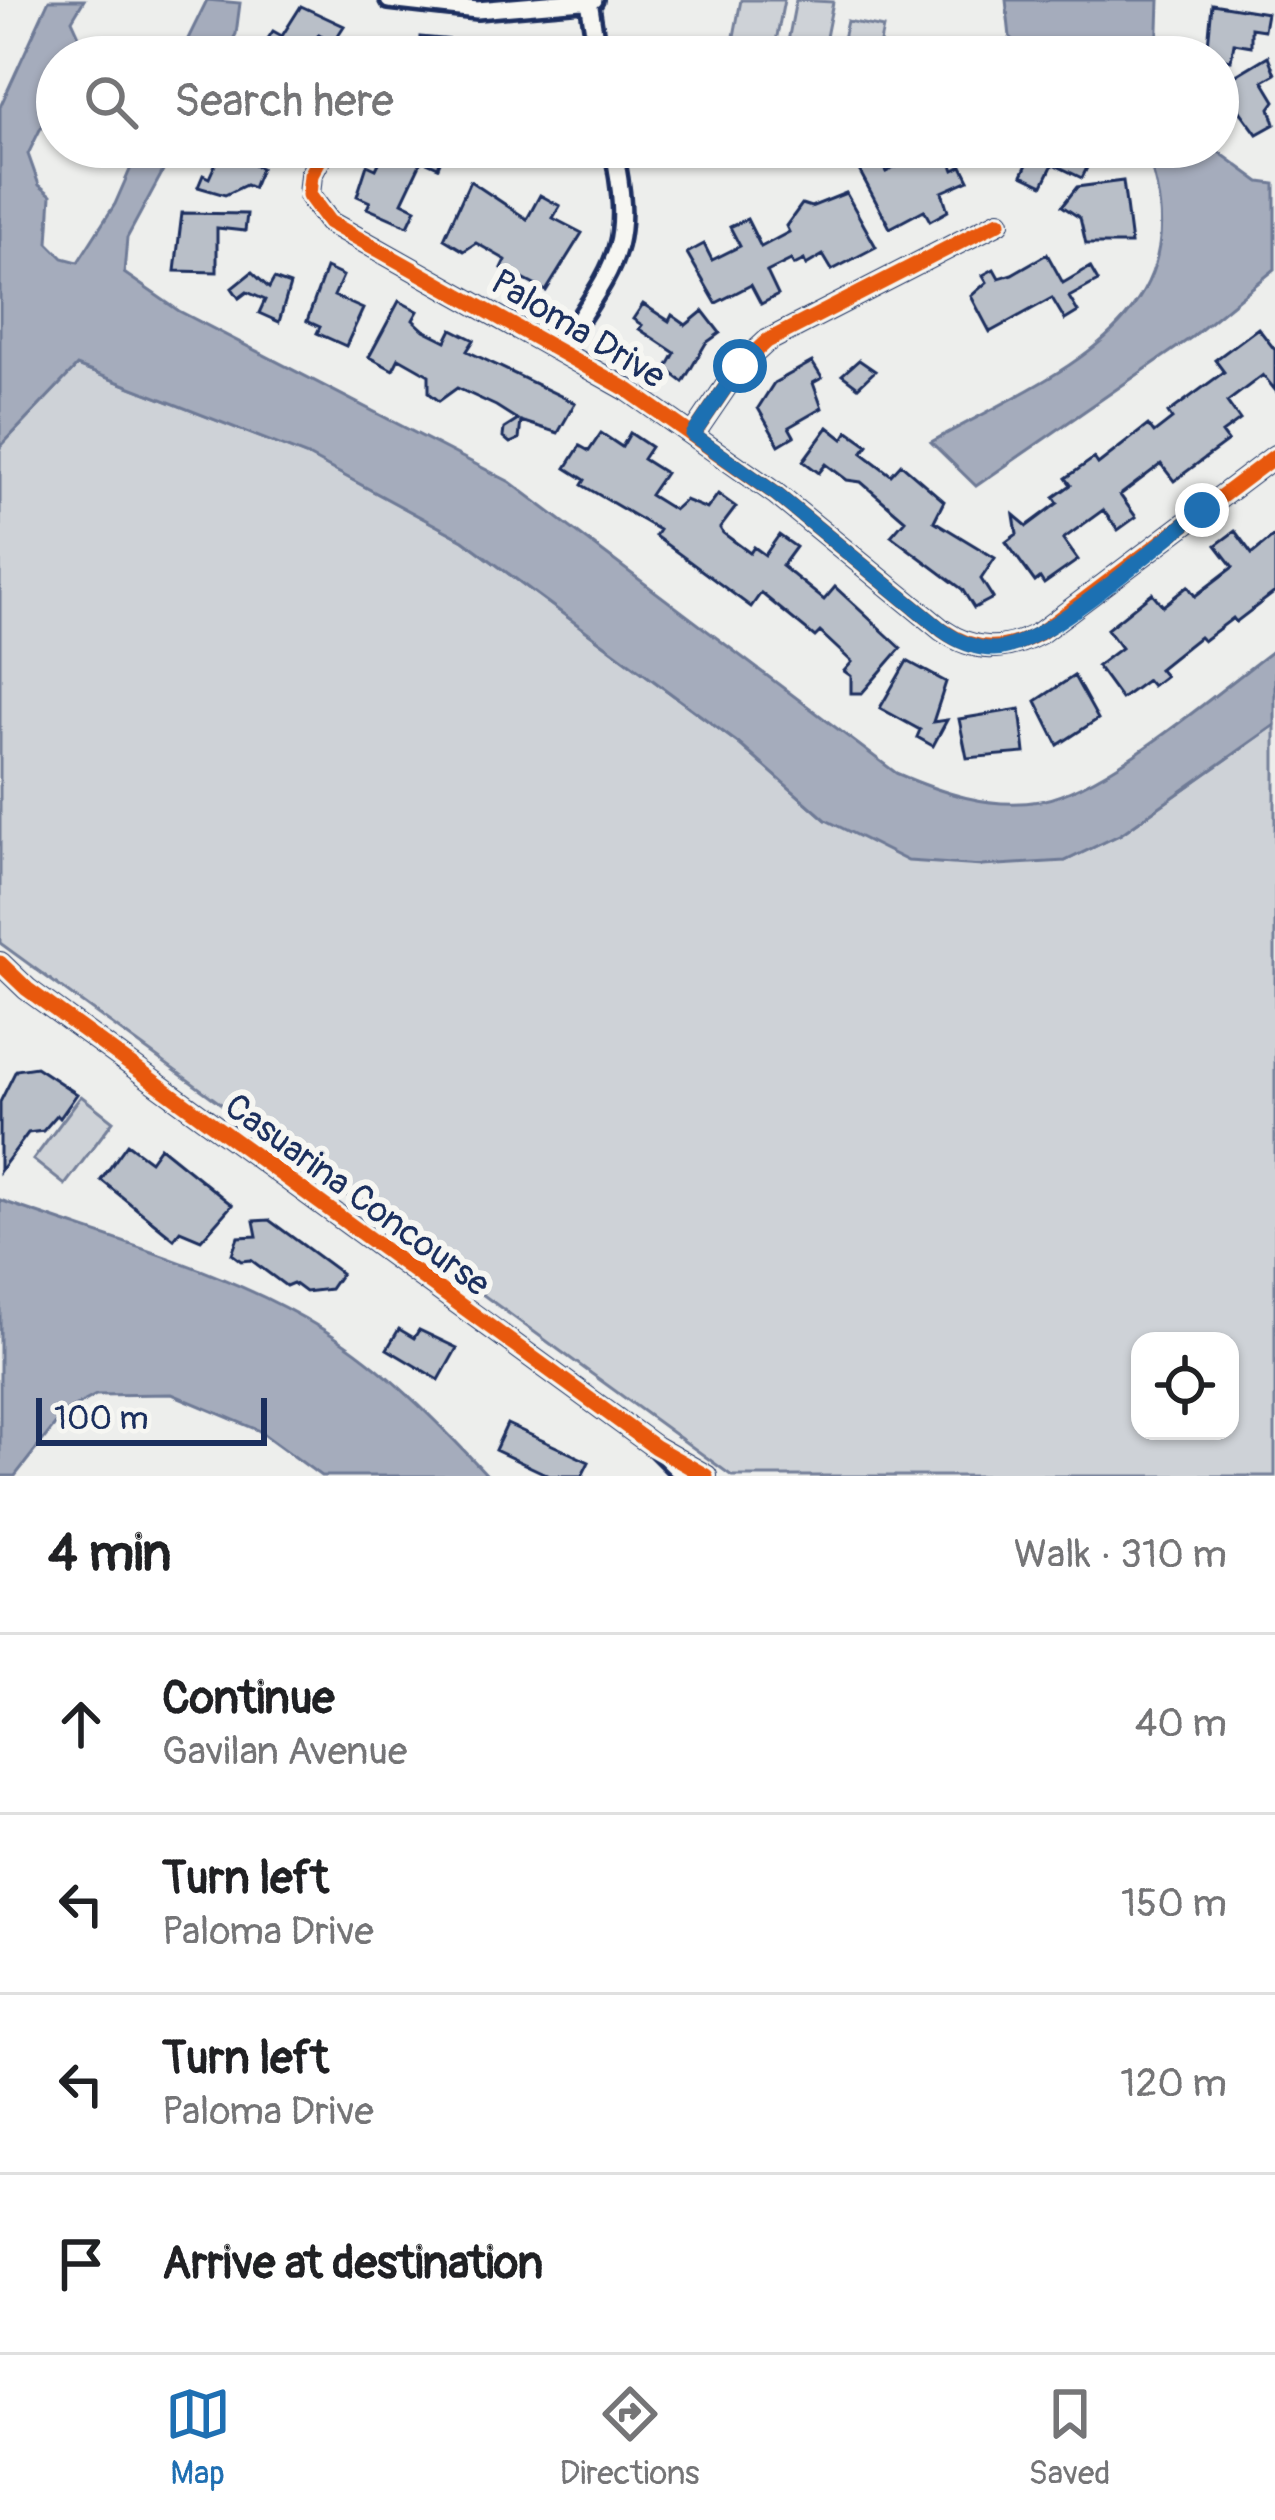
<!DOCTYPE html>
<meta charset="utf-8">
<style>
:root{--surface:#fff;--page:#f6f6f6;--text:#202124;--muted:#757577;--line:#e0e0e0;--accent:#1f6fb2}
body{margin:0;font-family:Pangolin,sans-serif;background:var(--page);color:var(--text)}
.controls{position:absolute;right:36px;bottom:36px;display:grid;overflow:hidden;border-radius:24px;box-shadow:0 3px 9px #0004}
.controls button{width:108px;height:108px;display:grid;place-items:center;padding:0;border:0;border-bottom:3px solid var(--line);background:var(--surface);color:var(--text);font:60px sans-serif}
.scale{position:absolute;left:36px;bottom:30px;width:231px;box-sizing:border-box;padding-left:12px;border:6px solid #1b2f5e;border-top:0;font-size:33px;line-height:42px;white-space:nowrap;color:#1b2f5e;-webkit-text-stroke:9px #f6f6f2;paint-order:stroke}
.stop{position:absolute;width:36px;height:36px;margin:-27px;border:9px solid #1f6fb2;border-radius:50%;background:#fff}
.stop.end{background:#1f6fb2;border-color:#fff;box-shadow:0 3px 12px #0008}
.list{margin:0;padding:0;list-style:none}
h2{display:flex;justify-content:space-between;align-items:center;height:156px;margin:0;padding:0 48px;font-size:51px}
h2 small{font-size:39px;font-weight:400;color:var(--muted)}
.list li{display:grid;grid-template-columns:78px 1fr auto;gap:36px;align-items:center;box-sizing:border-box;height:180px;padding:0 48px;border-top:3px solid var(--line)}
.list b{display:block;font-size:45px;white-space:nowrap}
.list p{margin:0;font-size:39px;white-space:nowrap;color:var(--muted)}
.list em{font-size:39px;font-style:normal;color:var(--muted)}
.icon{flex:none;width:66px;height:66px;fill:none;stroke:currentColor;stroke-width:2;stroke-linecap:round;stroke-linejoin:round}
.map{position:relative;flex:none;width:1275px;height:1476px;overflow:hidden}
.search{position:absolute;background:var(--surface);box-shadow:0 3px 9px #0004;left:36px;right:36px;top:36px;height:132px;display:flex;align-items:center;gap:30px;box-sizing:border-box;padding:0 42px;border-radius:66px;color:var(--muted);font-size:45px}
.sheet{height:876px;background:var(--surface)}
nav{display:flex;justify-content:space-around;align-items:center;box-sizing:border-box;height:168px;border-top:3px solid var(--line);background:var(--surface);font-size:33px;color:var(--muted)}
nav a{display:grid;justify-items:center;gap:6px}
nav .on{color:var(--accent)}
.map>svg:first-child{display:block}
.green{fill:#ced2d7;stroke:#74809a;stroke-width:3;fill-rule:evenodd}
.water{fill:#a5acbc;stroke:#6e7a96;stroke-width:3}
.building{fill:#b9bfc8;stroke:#1b2f5e;stroke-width:3}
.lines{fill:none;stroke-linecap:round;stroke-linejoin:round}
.street-casing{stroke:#1b2f5e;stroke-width:24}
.street{stroke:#f6f6f2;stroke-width:15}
.cycleway-casing{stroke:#f6f6f2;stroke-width:22}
.cycleway{stroke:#e8590c;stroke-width:15}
.route{stroke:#1f6fb2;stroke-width:15}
.labels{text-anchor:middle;stroke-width:12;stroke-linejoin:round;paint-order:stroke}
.street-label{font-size:36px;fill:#1b2f5e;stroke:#f6f6f2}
</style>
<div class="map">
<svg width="1275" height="1476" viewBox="0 0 1275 1476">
<rect width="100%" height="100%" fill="#edeeec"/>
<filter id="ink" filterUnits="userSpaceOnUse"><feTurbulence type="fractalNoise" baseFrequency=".00833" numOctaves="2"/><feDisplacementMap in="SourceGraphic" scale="24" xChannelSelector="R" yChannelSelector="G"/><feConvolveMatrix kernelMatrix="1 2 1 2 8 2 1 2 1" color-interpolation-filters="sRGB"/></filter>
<g filter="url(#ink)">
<path class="green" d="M741 0H784L773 57H730Z
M796 0 833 2 822 57H785Z
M847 21 883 28 877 57H839Z
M77 366 309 456 463 540 738 743 826 820 1065 861 1121 834 1275 725V1476H732L0 943V447ZM1140 1341H1230V1431H1140Z
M81 1096 113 1121 65 1185 33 1160Z"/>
<path class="water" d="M49 0H84L72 20 81 40 75 57H57V95L28 154 39 185 51 195 48 243 63 258 78 262 115 204 140 147H176L127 238 124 273 179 311 510 482 896 773C940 792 990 810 1040 801 1108 788 1218 691 1275 649V725L1121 834 1065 861 982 866 908 861 826 820 738 743 463 540 308 456 77 366 0 447V107Z
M207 0 240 3 236 34 224 57H179Z
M1006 0H1159L1157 57H1034L1010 37Z
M1144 147H1212L1260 182 1275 184V269L1192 337 976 486 931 442C1053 374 1213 320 1144 147Z
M0 1200C108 1239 226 1269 324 1330 385 1368 439 1423 488 1476H321L258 1430 172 1394 96 1395 65 1412 15 1476H0Z"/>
<path class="building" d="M1212 4 1267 13 1264 30 1251 28V46L1234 43 1231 60 1207 56Z
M301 6 344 26 333 43 319 34 304 57H273L261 49 273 31 282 36Z
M420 37 478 42 477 57 419 55Z
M1268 56 1275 74 1263 81 1275 101 1270 108 1275 124 1257 134 1232 100 1225 104 1218 86Z
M223 147H247L258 154 254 165 261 168 253 188 246 185 225 195 198 187 203 175 209 178Z
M387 147H433L444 152 438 167 422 160 402 202 416 209 408 226 367 208 370 202 357 196 367 165 376 169Z
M998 147H1097L1082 178 1053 164 1043 185 1022 175 1029 160Z
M930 150 943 163 950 160 954 170 962 166 969 180 942 192 948 211 930 221 924 210 890 228 858 168 878 157 886 172Z
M470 181 527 219 540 195 560 206 553 218 582 233 546 291 502 268 506 260 476 243 464 251 444 239Z
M1123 181 1131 244H1086L1080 218 1062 206 1077 187Z
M846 193 876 247 832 270 823 255 806 265 804 260 794 265 791 260 767 272 778 295 761 304 751 285 716 303 687 253 704 244 712 260 740 246 730 227 747 219 761 247 789 232 786 226 802 204 811 207Z
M182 213 247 214 245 231 217 228V272L175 271Z
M1047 254 1063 283 1090 267 1098 281 1069 297 1078 312 1065 320 1052 298 990 332 971 296 987 282 983 275 994 269 999 278 1012 274Z
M326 268 343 276 334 296 363 309 346 346 317 333 320 327 307 321Z
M252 272 269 288 274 279 290 285 279 322 259 313 265 300 247 292 239 298 232 288Z
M399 301 418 311 413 320 424 330 446 341 452 329 474 340 467 351 575 403 558 433 521 421 519 439 510 443 503 437 504 429 518 420 496 406 457 388 439 401 429 393V375L399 358 393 370 369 357Z
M643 304 669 321 672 315 686 325 703 311 720 333 706 343 683 382 666 369 675 353 639 329 642 325 633 319Z
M1258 328 1275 350V390L1263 375 1227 402 1240 420 1222 433 1228 441 1174 481 1161 464 1120 495 1136 517 1118 530 1103 510 1063 539 1078 560 1044 584 1040 578 1035 582 1006 542 1017 534 1014 515 1027 526 1058 503 1054 497 1071 485 1066 478 1094 458 1098 464 1148 425 1154 433 1172 419 1168 413 1224 372 1215 360Z
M859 360 875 371 858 387 842 375Z
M812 362 822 378 813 383 822 408 789 427 794 436 779 445 758 408 774 383Z
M828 427 843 439 848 431 868 445 862 453 891 475 901 464 944 501 934 521 995 558 981 579 993 598 974 608 962 589 891 536 905 520 861 482 847 480 826 464 819 473 803 461Z
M601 433 622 447 630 433 651 447 643 459 665 473 650 495 674 510 685 500 707 509 718 494 736 507 720 528 723 533 750 553 754 547 765 555 779 535 796 547 782 566 824 600 835 587 901 648 862 693H851V676L844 671 852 662 820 632 815 637 761 593 751 607 655 536 659 530 582 485 585 480 566 468 580 446 589 451Z
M1235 531 1252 554 1275 535V592L1236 622 1233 618 1203 641 1199 637 1159 669 1165 676 1152 686 1147 680 1121 699 1097 666 1121 648 1107 629 1152 593 1163 606 1188 586 1195 596 1233 567 1216 545Z
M907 661 946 682 933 722 947 720 933 746 917 737 920 730 880 708Z
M1074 676 1098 719 1058 745 1036 701Z
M1020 709 1025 753 967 758 959 719Z
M36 1067 77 1094 60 1118 57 1115 43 1131 28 1133 0 1171V1102L16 1070Z
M127 1144 150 1161 160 1147 232 1205 201 1240 180 1231 174 1239 101 1180Z
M269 1220 341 1273 330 1289 305 1292 293 1283 286 1286 251 1260 241 1261 232 1254 238 1237 257 1236 254 1221Z
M399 1329 414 1338 419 1330 457 1348 439 1380 387 1349Z
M507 1424 589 1462 582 1476H550L495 1450Z"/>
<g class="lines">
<defs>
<path id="street" d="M389 0 477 10 594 0
M589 1 598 57
M326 147 311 175 309 195 329 222 628 390 776 494 942 630C975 653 1005 652 1040 633L1275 456
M560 349C615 263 635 251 613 147
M693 435 740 366 767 341 999 222
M0 963 27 989 655 1447 706 1476
M655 1447 684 1476"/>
</defs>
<use href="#street" class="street-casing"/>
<use href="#street" class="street"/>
<defs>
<path id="cycleway" d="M326 147 311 175 309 195 329 222 628 390 776 494 942 630C975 653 1005 652 1040 633L1275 456
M693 435 740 366 767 341 999 222
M0 963 27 989 655 1447 706 1476"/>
</defs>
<use href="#cycleway" class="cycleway-casing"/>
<use href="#cycleway" class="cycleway"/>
</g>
</g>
<g class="lines" filter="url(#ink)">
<path class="route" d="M740 366 693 435 776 494 942 630C957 641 975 649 994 649 1042 649 1160 543 1202 510"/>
</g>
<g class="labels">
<g class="street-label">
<text transform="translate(579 328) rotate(31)" y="13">Paloma Drive</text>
<text transform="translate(358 1194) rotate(36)" y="13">Casuarina Concourse</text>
</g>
</g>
</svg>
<div class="controls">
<button><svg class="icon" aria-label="locate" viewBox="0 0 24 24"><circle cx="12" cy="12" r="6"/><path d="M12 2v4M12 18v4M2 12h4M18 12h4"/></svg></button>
</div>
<div class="scale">100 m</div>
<div class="stop" style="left:740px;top:366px"></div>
<div class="stop end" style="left:1202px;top:510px"></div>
<div class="search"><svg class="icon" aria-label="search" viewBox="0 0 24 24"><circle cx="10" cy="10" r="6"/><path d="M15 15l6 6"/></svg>Search here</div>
</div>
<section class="sheet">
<h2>4 min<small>Walk · 310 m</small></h2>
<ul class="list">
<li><svg class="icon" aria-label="ahead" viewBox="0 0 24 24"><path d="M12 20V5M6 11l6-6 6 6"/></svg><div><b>Continue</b><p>Gavilan Avenue</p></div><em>40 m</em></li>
<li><svg class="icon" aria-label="left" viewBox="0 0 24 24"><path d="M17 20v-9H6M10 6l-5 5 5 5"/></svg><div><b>Turn left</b><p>Paloma Drive</p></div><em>150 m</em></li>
<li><svg class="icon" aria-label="left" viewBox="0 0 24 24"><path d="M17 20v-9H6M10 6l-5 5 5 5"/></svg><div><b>Turn left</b><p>Paloma Drive</p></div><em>120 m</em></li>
<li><svg class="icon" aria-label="arrive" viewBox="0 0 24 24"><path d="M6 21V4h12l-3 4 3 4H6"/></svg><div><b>Arrive at destination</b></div></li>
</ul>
</section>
<nav>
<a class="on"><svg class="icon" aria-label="map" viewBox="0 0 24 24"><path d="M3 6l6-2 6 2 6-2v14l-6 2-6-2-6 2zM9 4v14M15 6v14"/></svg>Map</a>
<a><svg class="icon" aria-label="directions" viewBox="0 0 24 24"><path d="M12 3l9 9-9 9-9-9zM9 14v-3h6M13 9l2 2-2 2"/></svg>Directions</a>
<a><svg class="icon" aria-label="saved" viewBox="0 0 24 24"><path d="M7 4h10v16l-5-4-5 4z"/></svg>Saved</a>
</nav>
